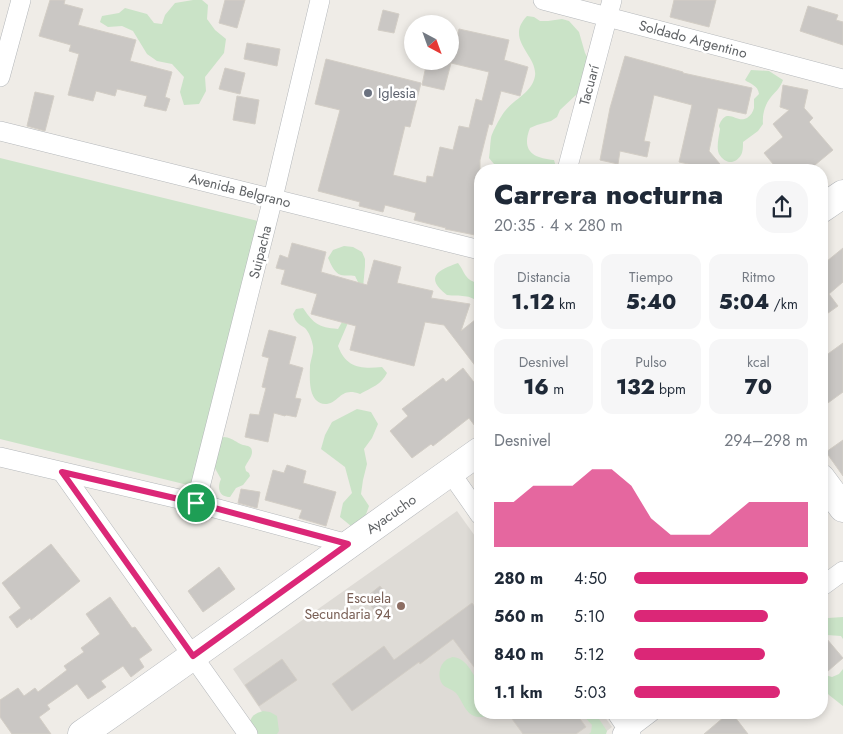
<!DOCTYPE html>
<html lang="es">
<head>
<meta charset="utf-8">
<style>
  body { margin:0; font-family:Jost,sans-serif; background:#f6f6f7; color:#1f2937; height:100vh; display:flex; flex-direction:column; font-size:19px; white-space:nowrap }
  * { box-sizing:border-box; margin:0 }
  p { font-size:16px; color:#747a83 }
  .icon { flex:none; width:28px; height:28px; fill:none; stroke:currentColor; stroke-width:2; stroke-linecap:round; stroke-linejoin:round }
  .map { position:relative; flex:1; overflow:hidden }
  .drawer { position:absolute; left:474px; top:164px; width:354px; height:555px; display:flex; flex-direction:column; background:#fff; border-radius:20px; box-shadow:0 2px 8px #0003 }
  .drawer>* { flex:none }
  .needle { width:32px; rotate:139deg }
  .buttons { position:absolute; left:404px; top:15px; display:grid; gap:10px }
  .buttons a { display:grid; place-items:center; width:55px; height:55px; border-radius:50%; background:#fff; box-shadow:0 2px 8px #0003; font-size:25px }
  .pin { position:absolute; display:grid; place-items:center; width:42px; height:42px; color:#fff; margin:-21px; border:2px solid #fff; border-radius:50%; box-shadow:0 1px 5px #0007 }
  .round { display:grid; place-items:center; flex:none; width:52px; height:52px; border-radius:20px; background:#f6f6f7 }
  .summary { display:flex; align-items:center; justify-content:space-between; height:85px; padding:0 20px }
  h1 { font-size:28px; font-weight:800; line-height:38px }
  .metrics { display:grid; grid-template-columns:repeat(3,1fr); gap:8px; height:85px; padding:5px 20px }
  .metrics div { display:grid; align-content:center; border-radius:12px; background:#f6f6f7; text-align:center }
  .metrics b { font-size:21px; font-weight:800 }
  .metrics small { font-size:14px; font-weight:400 }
  .metrics p { font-size:14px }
  .chart { height:140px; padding:10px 20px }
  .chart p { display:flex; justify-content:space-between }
  .chart svg { width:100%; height:90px; margin-top:5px; fill:#db2777; opacity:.7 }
  ul { padding:0 20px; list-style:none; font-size:16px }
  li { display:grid; grid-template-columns:80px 60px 1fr; align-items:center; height:38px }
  li i { height:12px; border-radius:6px; background:#db2777 }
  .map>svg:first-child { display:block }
</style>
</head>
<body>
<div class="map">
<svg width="843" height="734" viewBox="0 0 843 734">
  <rect width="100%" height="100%" fill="#efece7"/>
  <path fill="#dedbd6" d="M457 511 480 543V712L602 713 612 727 603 734H277L233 669Z"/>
  <g fill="#cae3c7">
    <path d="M193 0H202L208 5 207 19 215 30 226 39 224 53 205 77 206 91 199 104 184 105 180 92 184 77 172 64 157 61 147 54 133 31 122 26 108 27 100 22 102 16 119 13 125 8 147 14 154 23 162 24 165 15 175 3Z"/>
    <path d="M527 16 534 17 540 21H548L562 19 569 21 579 32 585 53 589 60 586 81 577 94 560 110 557 117 551 121 537 125 530 128C521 151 533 158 554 160L556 167 555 170H499L489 158C490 151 490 145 491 138 492 132 501 116 505 111 514 99 532 93 535 76 538 55 504 40 527 16Z"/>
    <path d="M751 70 769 71 783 80C780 88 777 90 771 97 765 104 762 115 763 124L758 131 743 142C743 146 743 152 741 155 735 165 725 164 719 154 716 147 719 136 720 129L719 126C720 122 723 117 727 116 734 115 739 122 747 118 751 115 753 112 754 108 754 105 754 102 754 99L759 94C758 85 750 84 745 80Z"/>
    <path d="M0 158 258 221 192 486 0 439Z"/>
    <path d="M344 246 353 247 362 252 365 259V266L363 288 338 346C346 368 361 369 382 367L387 373C382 384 371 388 360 394 340 386 339 404 325 404 307 402 310 377 310 365 311 359 314 352 313 346 312 340 309 332 305 328 302 326 298 324 296 321 294 319 294 316 293 314L296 309 303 308C314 324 318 327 338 329L349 310 354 288 358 282 355 276C350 275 345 276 341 275 334 273 331 264 328 258L333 250Z"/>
    <path d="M458 263C465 272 464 279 477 283L480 282V304C470 293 460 297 447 295 424 277 438 270 458 263Z"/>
    <path d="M357 409 371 412 378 424 372 438 364 449 367 464 363 480 361 494 369 506 364 520 351 526 340 517 343 503 352 493 345 467 321 449 325 435 332 422Z"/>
    <path d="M224 437C234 438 236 443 243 445 248 446 252 446 252 452 252 457 247 462 245 467L246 471 249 473 250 476 243 485 236 488 230 497C219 497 217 488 221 479L212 463 221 438Z"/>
    <path d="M843 617V639L841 636 827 635 822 629 821 622 828 618Z"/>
    <path d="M453 657C468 659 471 673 480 684V712L497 713 495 716C488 716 479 719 472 715 464 710 462 700 456 693 452 689 446 688 443 685 437 678 439 665 446 660 447 659 452 657 453 657Z"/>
    <path d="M843 669V706L829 695 821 686V677L825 675 832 677 839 674Z"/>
    <path d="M263 711 270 712 277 716 279 731 277 734H253C248 721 249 715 263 711Z"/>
    <path d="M581 713H595L607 731 606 734H589L591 732 592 725Z"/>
  </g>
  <g fill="#cac7c4" stroke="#d3cec6">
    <path d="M50 0H65L64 4 83 9 78 25 136 40 130 61 172 72 165 97 170 99 166 111 144 106 147 96 117 89 115 96 96 91 93 101 68 95 79 54 69 51 71 45 39 36Z"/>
    <path d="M225 0H245L237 28 219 23Z"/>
    <path d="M674 0H716L709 27 670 17Z"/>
    <path d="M808 6 838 15 836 20 843 22V45L800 31Z"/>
    <path d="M383 10 399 14 394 33 378 30Z"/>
    <path d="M459 29 509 40 504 60 528 67 520 96 501 91 492 125 489 124 480 160V236L445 229 446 228 414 220 416 213 385 205 383 212 359 206 360 202 318 191 340 110 315 104 326 59 421 83 410 127 405 126 393 175 426 183 427 176 433 177 440 147 453 150 459 126 469 128 476 99 482 101 489 72 451 63 444 90 422 85 427 61H451Z"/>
    <path d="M247 43 280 49 277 66 244 59Z"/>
    <path d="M625 56 683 72V73L752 88 746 114 718 108 709 151 725 170H716L679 162 692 105 654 95 644 141 650 142 647 157 620 151 618 164 600 160 610 108Z"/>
    <path d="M225 68 245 73 240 94 219 89Z"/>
    <path d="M783 85 808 90 804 108 813 118 809 122 833 150 809 170H778L764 153 783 137 773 124 789 110 780 107Z"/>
    <path d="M35 92 54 96 45 131 27 126Z"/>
    <path d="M237 96 259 100 255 124 233 120Z"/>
    <path d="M292 243 326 252 321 272 367 285 374 260 401 267 397 283 433 291 431 298 470 304 461 331 480 316V372L444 325 425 322 414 366 350 350 356 326 311 314 317 294 281 284 285 270 276 268 280 255 288 258Z"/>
    <path d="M843 248V282L829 294 838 306 821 318V266Z"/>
    <path d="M269 330 296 337 289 364 303 368 295 398 301 399 296 417 286 415 285 416 274 413 268 442 245 437 250 414 259 415 266 388 262 387 269 358 262 356Z"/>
    <path d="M843 343V392L821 408V359Z"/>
    <path d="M463 368 480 390V433L469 418 433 446 431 444 412 458 390 431 408 416 402 409 443 378 446 382Z"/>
    <path d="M843 440V476L826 452Z"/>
    <path d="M287 465 306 471 303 483 336 492 326 526 299 518 302 510 265 500 273 470 284 473Z"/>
    <path d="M241 489 260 492 257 508 238 503Z"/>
    <path d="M51 544 80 581 31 620 30 618 17 628 9 617 21 608 2 583Z"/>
    <path d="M219 567 235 589 203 612 188 591Z"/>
    <path d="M380 586 393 603 378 615 365 598Z"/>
    <path d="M110 597 132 628 135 627 152 650 139 659 144 667 131 677 123 666 101 681 106 687 88 699 77 684 47 705 50 709 39 717 51 734H12L0 717V700L18 688 24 696 35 688 38 692 67 670 64 666 84 652 81 648 100 634 86 614Z"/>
    <path d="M472 603 480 614V675L453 639 420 664 419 662 352 711 332 684 384 646 394 660Z"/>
    <path d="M821 632 843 658 828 671 821 663Z"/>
    <path d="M282 659 297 680 259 706 245 685Z"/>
    <path d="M507 712H575L586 727 576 734H523Z"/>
    <path d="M731 712 748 734H704L730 712Z"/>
  </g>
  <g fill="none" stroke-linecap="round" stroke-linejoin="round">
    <defs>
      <g id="street">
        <path d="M543 0 843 79"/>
        <path d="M0 77 21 0"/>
        <path d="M0 131 480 250"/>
        <path d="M567 170 612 0"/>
        <path d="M0 457 196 503 348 544"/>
        <path d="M62 472 248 734"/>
        <path d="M450 472 480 515"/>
        <path d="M196 503 273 198 320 0"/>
        <path d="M821 587 843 571"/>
        <path d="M616 712 631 734"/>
        <path d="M622 734 651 712"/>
      </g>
      <g id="secondary">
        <path d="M821 209 843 194"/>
        <path d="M821 478 843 508"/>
        <path d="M82 734C216 641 347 545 480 451"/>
      </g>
    </defs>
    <use href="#street" stroke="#b4b7ba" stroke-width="20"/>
    <use href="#secondary" stroke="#b3b6ba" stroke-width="29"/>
    <use href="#street" stroke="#fff" stroke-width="19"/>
    <use href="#secondary" stroke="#fff" stroke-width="28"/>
  </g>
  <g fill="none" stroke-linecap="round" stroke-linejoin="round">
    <defs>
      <path id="route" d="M62 472 196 503 348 544 193 656Z"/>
    </defs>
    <use href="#route" stroke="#fff" stroke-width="10"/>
    <use href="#route" stroke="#db2777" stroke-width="6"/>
  </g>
  <circle fill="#6b7280" stroke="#fff" stroke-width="2" cx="368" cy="93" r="5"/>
  <circle fill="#8d6e63" stroke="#fff" stroke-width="2" cx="401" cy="606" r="5"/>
  <g text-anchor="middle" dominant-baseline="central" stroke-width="5" stroke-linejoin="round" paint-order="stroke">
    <g font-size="14" fill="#5f6265" stroke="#fff">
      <text transform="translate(693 39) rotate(15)">Soldado Argentino</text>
      <text transform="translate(589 85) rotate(-75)">Tacuarí</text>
      <text transform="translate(240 190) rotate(14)">Avenida Belgrano</text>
      <text transform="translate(260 252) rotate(-76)">Suipacha</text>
      <text transform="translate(391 514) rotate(-35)">Ayacucho</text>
    </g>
    <g font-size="14" fill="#5b616d" stroke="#fff" text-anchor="start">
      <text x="378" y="93">Iglesia</text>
    </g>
    <g font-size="14" fill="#785e54" stroke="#fff" text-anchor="end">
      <text x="391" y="598">Escuela<tspan x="391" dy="16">Secundaria 94</tspan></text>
    </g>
  </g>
</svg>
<div class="buttons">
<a><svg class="needle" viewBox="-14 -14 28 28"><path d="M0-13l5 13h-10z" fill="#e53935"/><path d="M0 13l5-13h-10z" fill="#747a83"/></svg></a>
</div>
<div class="pin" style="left:196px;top:503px;background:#1e9e55"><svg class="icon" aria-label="arrive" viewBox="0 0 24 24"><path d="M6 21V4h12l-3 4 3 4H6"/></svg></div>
<section class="drawer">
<div class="summary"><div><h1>Carrera nocturna</h1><p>20:35 · 4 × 280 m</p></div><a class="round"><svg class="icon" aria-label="share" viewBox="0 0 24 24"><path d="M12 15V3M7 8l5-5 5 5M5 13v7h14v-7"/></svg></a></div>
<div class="metrics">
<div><p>Distancia</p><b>1.12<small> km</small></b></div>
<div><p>Tiempo</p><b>5:40</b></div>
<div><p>Ritmo</p><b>5:04<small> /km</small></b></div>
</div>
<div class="metrics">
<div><p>Desnivel</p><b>16<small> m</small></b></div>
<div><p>Pulso</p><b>132<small> bpm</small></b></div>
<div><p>kcal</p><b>70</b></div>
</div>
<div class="chart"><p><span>Desnivel</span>294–298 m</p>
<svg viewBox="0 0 160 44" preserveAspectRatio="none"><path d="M0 44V22L10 22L20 14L30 14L40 14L50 6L60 6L70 14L80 30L90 38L100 38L110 38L120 30L130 22L140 22L150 22L160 22V44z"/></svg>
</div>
<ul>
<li><b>280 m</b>4:50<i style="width:100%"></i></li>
<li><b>560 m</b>5:10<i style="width:77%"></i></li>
<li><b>840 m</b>5:12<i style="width:75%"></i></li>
<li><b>1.1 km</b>5:03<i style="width:84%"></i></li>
</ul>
</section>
</div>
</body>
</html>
